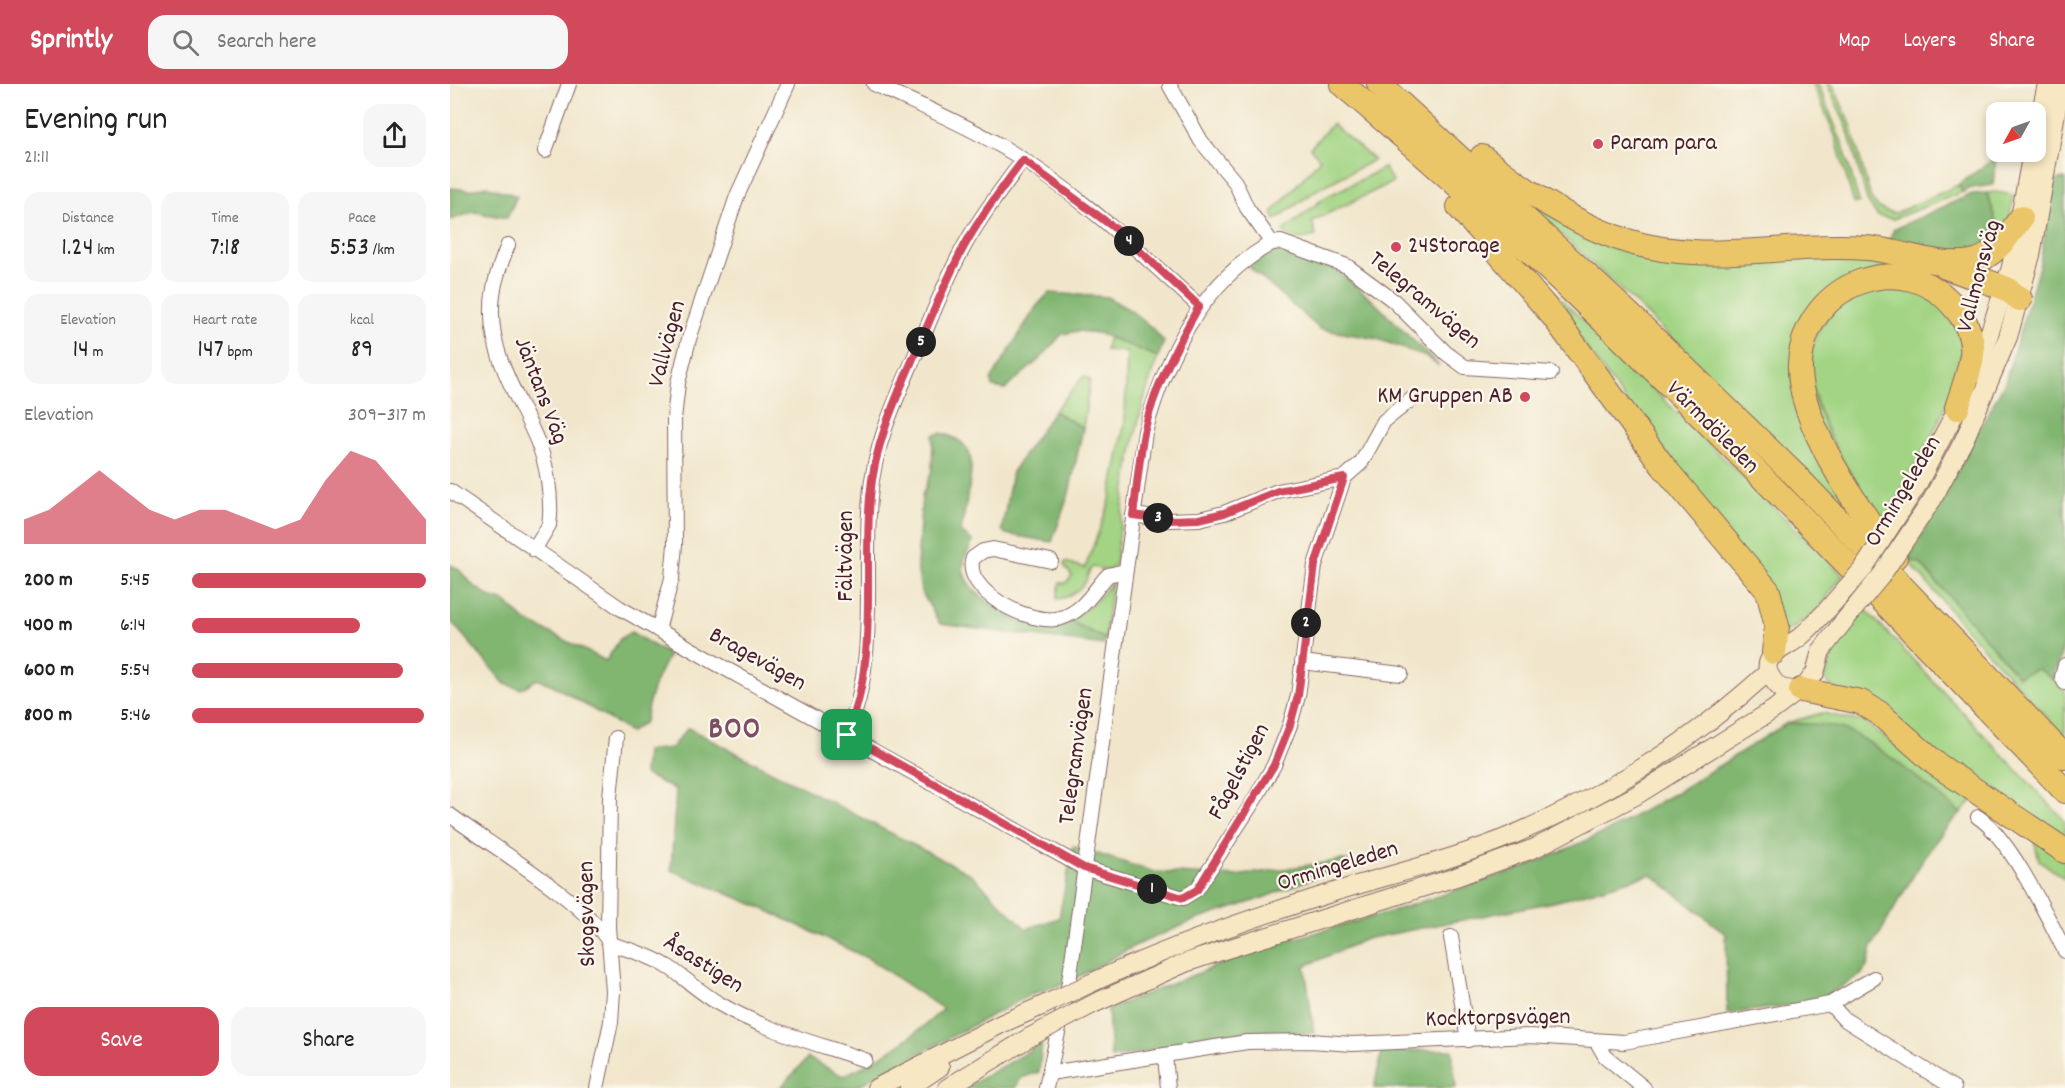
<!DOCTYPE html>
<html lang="en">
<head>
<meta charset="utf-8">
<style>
  body { margin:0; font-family:Dekko,sans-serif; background:#f6f6f6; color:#222; height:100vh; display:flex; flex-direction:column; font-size:22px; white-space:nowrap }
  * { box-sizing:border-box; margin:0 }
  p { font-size:20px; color:#767676 }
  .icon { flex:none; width:33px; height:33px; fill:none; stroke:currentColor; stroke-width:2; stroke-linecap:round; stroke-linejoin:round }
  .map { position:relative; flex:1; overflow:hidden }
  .drawer { display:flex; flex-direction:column; background:#fff; width:450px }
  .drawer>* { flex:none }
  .needle { width:39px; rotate:230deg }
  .buttons { position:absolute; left:1536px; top:18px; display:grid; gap:12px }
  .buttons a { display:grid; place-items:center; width:60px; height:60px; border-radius:12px; background:#fff; box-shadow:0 3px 9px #0003; font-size:30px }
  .pin { position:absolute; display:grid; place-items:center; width:51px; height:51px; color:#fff; margin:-26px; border-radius:12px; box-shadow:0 3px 9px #0006 }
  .km { position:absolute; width:30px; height:30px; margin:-15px; border-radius:50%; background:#222; color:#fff; font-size:16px; line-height:30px; text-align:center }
  .round { display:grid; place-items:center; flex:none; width:63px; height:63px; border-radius:18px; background:#f6f6f6 }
  .overview { display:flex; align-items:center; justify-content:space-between; height:102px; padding:0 24px }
  h1 { font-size:33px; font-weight:600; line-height:45px }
  .figures { display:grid; grid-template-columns:repeat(3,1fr); gap:9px; height:102px; padding:6px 24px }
  .figures div { display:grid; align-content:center; border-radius:15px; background:#f6f6f6; text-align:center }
  .figures b { font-size:26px; font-weight:600 }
  .figures small { font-size:16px; font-weight:400 }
  .figures p { font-size:16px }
  .chart { height:168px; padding:12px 24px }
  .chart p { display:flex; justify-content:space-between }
  .chart svg { width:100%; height:108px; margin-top:6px; fill:#d1495b; opacity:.7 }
  .action { display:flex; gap:12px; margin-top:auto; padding:12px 24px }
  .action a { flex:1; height:69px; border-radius:18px; background:#d1495b; color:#fff; font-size:24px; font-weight:600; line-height:69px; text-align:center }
  .action a+a { background:#f6f6f6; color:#222 }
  ul { padding:0 24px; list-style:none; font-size:20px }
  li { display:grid; grid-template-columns:96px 72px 1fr; align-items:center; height:45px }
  li i { height:15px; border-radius:8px; background:#d1495b }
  header { display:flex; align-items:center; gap:36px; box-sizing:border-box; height:84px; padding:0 30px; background:#d1495b; color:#fff }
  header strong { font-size:28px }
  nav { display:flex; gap:33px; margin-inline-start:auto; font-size:21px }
  .search { width:420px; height:54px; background:#f6f6f6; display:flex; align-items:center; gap:15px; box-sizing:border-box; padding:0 21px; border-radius:18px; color:#767676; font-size:22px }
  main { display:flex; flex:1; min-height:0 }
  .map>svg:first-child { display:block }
</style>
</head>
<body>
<header>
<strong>Sprintly</strong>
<div class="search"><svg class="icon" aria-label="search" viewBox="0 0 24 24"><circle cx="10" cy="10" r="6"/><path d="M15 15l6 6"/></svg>Search here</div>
<nav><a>Map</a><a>Layers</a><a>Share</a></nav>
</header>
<main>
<section class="drawer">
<div class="overview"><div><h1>Evening run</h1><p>21:11</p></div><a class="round"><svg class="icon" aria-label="share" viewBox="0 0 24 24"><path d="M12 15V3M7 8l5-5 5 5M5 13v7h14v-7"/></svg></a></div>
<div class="figures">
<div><p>Distance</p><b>1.24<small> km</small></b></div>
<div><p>Time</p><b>7:18</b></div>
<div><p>Pace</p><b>5:53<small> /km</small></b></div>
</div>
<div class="figures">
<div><p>Elevation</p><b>14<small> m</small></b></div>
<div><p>Heart rate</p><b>147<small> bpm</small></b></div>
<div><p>kcal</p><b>89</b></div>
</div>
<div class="chart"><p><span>Elevation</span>309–317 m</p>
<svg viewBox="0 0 160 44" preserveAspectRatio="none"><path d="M0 44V34L10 30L20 22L30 14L40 22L50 30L60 34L70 30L80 30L90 34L100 38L110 34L120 18L130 6L140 10L150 22L160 34V44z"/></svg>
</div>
<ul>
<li><b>200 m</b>5:45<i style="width:100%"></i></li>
<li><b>400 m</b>6:14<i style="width:72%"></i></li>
<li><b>600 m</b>5:54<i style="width:90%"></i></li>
<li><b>800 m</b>5:46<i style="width:99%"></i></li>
</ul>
<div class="action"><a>Save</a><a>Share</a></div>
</section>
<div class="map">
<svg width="1615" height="1004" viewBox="0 0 1615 1004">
  <rect width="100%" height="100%" fill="#fbf7ec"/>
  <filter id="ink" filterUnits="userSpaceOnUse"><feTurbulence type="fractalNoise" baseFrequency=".0167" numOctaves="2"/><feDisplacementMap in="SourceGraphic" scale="12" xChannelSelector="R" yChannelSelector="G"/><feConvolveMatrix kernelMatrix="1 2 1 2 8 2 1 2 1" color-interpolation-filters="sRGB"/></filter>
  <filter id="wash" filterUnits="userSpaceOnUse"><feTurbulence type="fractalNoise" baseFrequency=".008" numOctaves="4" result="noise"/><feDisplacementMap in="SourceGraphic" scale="24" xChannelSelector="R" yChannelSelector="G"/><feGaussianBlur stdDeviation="1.35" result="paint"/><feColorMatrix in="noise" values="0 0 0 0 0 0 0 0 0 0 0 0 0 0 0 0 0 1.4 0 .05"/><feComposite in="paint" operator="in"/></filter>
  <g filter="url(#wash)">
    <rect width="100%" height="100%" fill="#f1e6cb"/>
    <g fill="#a2d483" stroke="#767a57" stroke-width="1.5">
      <path d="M1363 0H1368L1393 61 1409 118 1404 120 1385 51Z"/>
      <path d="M1377 0H1382L1401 41 1421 115C1428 125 1434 128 1446 129L1508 101 1513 108 1443 135 1428 132 1418 119 1397 43Z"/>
      <path d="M882 40 924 76 868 105 825 136 822 129 870 75 860 64Z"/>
      <path d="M934 84 943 98 862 137 866 152C852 155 843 158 833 147L874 114Z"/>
      <path d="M1545 108 1564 111 1558 141 1541 161 1545 134 1537 109Z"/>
      <path d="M1076 118 1146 154 1458 180 1539 207 1456 183H1432L1343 262 1417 447 1186 220Z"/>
      <path d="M1084 194 1101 205 1393 491 1365 530 1333 550 1242 406Z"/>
      <path d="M1455 200 1501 228 1512 256 1509 290 1485 346 1432 441C1399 387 1322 283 1384 226 1390 220 1397 210 1404 207 1418 201 1440 202 1455 200Z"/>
      <path d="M659 253 708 273C682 340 675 409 665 481L658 487 643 483C637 487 639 490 636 496 632 505 617 515 607 515L610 499H616L622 492 614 481 615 478 635 484 659 420 675 338 677 268 655 266Z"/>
      <path d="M634 292 640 296 633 344 604 327Z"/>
      <path d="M1458 476 1470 479 1490 503 1615 606V653L1514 543Z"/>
      <path d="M662 498 655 555 620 537 643 520Z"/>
      <path d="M1415 525 1615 737V755L1378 600 1375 595 1383 568Z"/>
      <path d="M1372 629 1414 638 1523 716 1511 729 1439 673 1395 646 1337 639Z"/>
      <path d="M1584 756 1615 777V795L1589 776Z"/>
    </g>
    <g fill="#81b671" stroke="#666a4e" stroke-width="1.5">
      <path d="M1546 73 1543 101 1521 104 1513 108 1508 101Z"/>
      <path d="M1615 95V558L1603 595 1588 585 1568 592 1470 479 1458 476 1555 298 1590 179 1604 97Z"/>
      <path d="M36 102 67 112 57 134 24 128 0 136V104L20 106Z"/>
      <path d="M1537 109C1548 141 1554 152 1524 173L1437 161 1444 145 1522 110Z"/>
      <path d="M836 164 886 186 920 214 989 282 976 273 928 255 870 245 799 183 818 169Z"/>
      <path d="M599 209 657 213 680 226 702 244 714 258 708 273 648 249 628 247 612 250 592 273 555 305 543 303 541 296 586 223Z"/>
      <path d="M604 327 633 344 619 409 602 458 556 450 552 446 562 388Z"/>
      <path d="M491 349C502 353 513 356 518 367 527 381 513 430 511 448L523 458C518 468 511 477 514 489 519 512 571 541 593 543 603 544 611 542 620 537L655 555 654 561 490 540 471 507 467 481 472 412 482 386 483 351Z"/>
      <path d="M0 481 7 484 24 502 42 514 56 518 74 536 156 577 170 555 181 548 219 571C207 592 198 614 195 638L180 648 103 601 87 595 71 605 55 600 0 536Z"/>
      <path d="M1337 639C1356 640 1374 639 1393 645 1426 657 1481 706 1511 729 1477 759 1447 822 1422 863L1418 881 1411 891 1365 918 1277 930 1276 850 1201 790 1108 817 916 855 855 882 864 949 787 950 661 974 658 925 814 863 943 827 1076 783 1158 747 1229 707Z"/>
      <path d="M238 644 522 791 576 845 609 834 623 762 704 788 786 792 893 776 908 783 874 790 810 815 743 837 686 861 619 898 582 910 404 1004H330L358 974 393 992C430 975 464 953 493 925L419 875 312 824 221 786 226 706 194 690 196 667 221 664Z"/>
      <path d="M592 959 589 988 571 994 565 1004H515Z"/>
      <path d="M1002 966 1006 1004H924L932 967Z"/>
    </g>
  </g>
  <g filter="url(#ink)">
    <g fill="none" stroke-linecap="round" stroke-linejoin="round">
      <defs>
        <g id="minor">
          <path d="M424 0C466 20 511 38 551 62 625 105 686 165 749 222"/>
          <path d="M720 2 751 57 785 98 797 124 822 159 831 158 897 182 944 217 996 269 1015 283 1101 289"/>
          <path d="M95 67 119 0"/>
          <path d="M58 161C50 181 42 202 42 224 40 273 70 315 88 359 97 380 101 409 100 432L99 441 84 466"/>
          <path d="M0 407 170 524 269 581 634 784 733 814 747 805 805 715 824 681 840 641 848 612 865 481 894 394 911 379 934 337 962 315"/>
          <path d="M683 431 719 436 749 435 774 429 828 407 894 394"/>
          <path d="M601 477 543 465 533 467 523 474C511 507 582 543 611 534 634 527 643 507 658 491L675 487"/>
          <path d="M208 546 222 494 225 461 224 335 228 299 239 255 287 112 338 0"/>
          <path d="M852 578 951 590"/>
          <path d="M1615 581 1612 593 1615 599"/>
          <path d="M397 651C429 574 413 493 420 413 424 363 444 319 464 274 479 240 492 204 510 170 527 137 551 106 573 76"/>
          <path d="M0 731C40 761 139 820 160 860 181 866 201 872 220 884 236 895 251 909 268 919 313 946 366 959 415 976"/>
          <path d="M1528 733C1560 754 1597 832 1615 867"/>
          <path d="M1001 853 1018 956"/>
          <path d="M1380 920 1424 894"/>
          <path d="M1147 958 1155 972 1194 1004"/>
          <path d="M715 972 718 1004"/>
          <path d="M600 989 797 958 861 957 902 960 1080 952 1174 958 1380 920 1394 935 1504 1004"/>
          <path d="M147 1004 161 938 163 907 158 843 160 713 166 654"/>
          <path d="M596 1004 619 898 695 348C716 273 751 198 822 159"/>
        </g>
        <g id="secondary">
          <path d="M1586 50 1597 0"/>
          <path d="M1526 290 1561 183 1582 68"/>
          <path d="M1466 403 1513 314"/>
          <path d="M1482 416 1515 354 1558 253 1581 171 1611 0"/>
          <path d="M1348 607 1330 604C1301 574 1329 569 1350 553 1360 545 1368 535 1377 526"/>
          <path d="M639 900C718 863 798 835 881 809 937 791 996 778 1050 756 1148 717 1241 659 1318 588"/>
          <path d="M645 919 735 879 774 866 1006 793 1085 764 1185 712 1323 626 1356 601 1365 589 1371 567 1390 542"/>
          <path d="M426 1004 551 940 596 920"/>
          <path d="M459 1004 490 983"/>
          <path d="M497 1004 580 953"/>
        </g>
        <g id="motorway">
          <path d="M892 0C1149 218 1383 463 1615 707"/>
          <path d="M929 0 1181 232 1347 393 1615 673"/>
          <path d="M1032 73C1075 107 1125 141 1177 157 1257 182 1337 158 1417 164 1451 167 1488 184 1521 178 1543 175 1559 151 1571 134"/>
          <path d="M1009 123 1104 233 1213 382 1318 507 1327 542 1324 568"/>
          <path d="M1496 183 1555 204 1570 215"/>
          <path d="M1445 473C1410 428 1347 338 1350 279 1355 199 1455 160 1506 225 1516 236 1524 256 1522 271 1520 289 1512 307 1507 324"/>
          <path d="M1351 606 1411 618 1429 629 1486 680 1615 767"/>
        </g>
      </defs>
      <use href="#minor" stroke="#846563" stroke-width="16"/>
      <use href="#secondary" stroke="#846563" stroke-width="20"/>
      <use href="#motorway" stroke="#846563" stroke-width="26"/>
      <use href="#minor" stroke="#fff" stroke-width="14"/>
      <use href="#secondary" stroke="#f7e8c3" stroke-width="18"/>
      <use href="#motorway" stroke="#ebc669" stroke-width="24"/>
      <defs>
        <g id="secondary-bridge">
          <path d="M1377 526 1413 485 1466 403"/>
          <path d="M1390 542 1431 492 1482 416"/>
          <path d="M596 920 639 900"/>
          <path d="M580 953 645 919"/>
        </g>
      </defs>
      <use href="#secondary-bridge" stroke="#846563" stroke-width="20" stroke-linecap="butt"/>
      <use href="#secondary-bridge" stroke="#f7e8c3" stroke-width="18"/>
    </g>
  </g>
  <g fill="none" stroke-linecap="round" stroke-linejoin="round" filter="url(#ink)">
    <defs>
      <path id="route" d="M573 76 666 145 749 222C727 262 704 303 694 349 689 376 687 404 683 431L719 436 749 435 774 429 828 407 894 394 865 481 848 612 840 641 824 681 747 806 733 814 634 784 397 651C429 574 413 493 420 413 424 362 445 316 465 270 480 237 493 203 510 170 527 137 551 106 573 76Z"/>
    </defs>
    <use href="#route" stroke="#fff" stroke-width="12"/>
    <use href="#route" stroke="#d1495b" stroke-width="8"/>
  </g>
  <g fill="#d1495b" stroke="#fbf7ec" stroke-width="2">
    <circle cx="1148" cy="60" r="6"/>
    <circle cx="946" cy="163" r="6"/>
    <circle cx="1075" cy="313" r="6"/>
  </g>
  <g text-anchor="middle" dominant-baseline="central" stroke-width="4.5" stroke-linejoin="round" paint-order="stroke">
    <g font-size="24" fill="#4a1f2b" stroke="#fbf7ec" text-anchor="start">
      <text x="1160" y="60">Param para</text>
      <text x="958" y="163">24Storage</text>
      <text x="1063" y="313" text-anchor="end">KM Gruppen AB</text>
    </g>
    <g font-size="24" fill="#4a1f2b" stroke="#fbf7ec">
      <text transform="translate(1530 192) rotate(-75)">Vallmonsväg</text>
      <text transform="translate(974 217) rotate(40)">Telegramvägen</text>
      <text transform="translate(218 260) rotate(-75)">Vallvägen</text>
      <text transform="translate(90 307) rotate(69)">Jäntans Väg</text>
      <text transform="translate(1262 344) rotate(45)">Värmdöleden</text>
      <text transform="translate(1454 408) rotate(-59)">Ormingeleden</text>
      <text transform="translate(397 472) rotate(-90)">Fältvägen</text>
      <text transform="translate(307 576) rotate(29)">Bragevägen</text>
      <text transform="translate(627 672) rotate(-82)">Telegramvägen</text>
      <text transform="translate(790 688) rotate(-62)">Fågelstigen</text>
      <text transform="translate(888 783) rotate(-17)">Ormingeleden</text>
      <text transform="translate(138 830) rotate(-91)">Skogsvägen</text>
      <text transform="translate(253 881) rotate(32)">Åsastigen</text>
      <text transform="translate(1048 935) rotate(-1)">Kocktorpsvägen</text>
    </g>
    <g font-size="30" font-weight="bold" letter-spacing="1.5" fill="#7b4e63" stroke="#fbf7ec">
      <text x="285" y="647">BOO</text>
    </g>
  </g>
</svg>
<div class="buttons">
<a><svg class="needle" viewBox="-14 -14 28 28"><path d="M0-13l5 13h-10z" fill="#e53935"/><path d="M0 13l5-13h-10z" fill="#767676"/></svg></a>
</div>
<div class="pin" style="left:397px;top:651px;background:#1e9e55"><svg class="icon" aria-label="arrive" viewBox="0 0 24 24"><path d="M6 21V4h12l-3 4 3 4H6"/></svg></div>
<b class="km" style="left:702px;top:805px">1</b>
<b class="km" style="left:856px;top:539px">2</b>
<b class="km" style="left:708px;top:434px">3</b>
<b class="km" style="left:679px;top:157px">4</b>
<b class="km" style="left:471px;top:258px">5</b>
</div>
</main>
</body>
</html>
